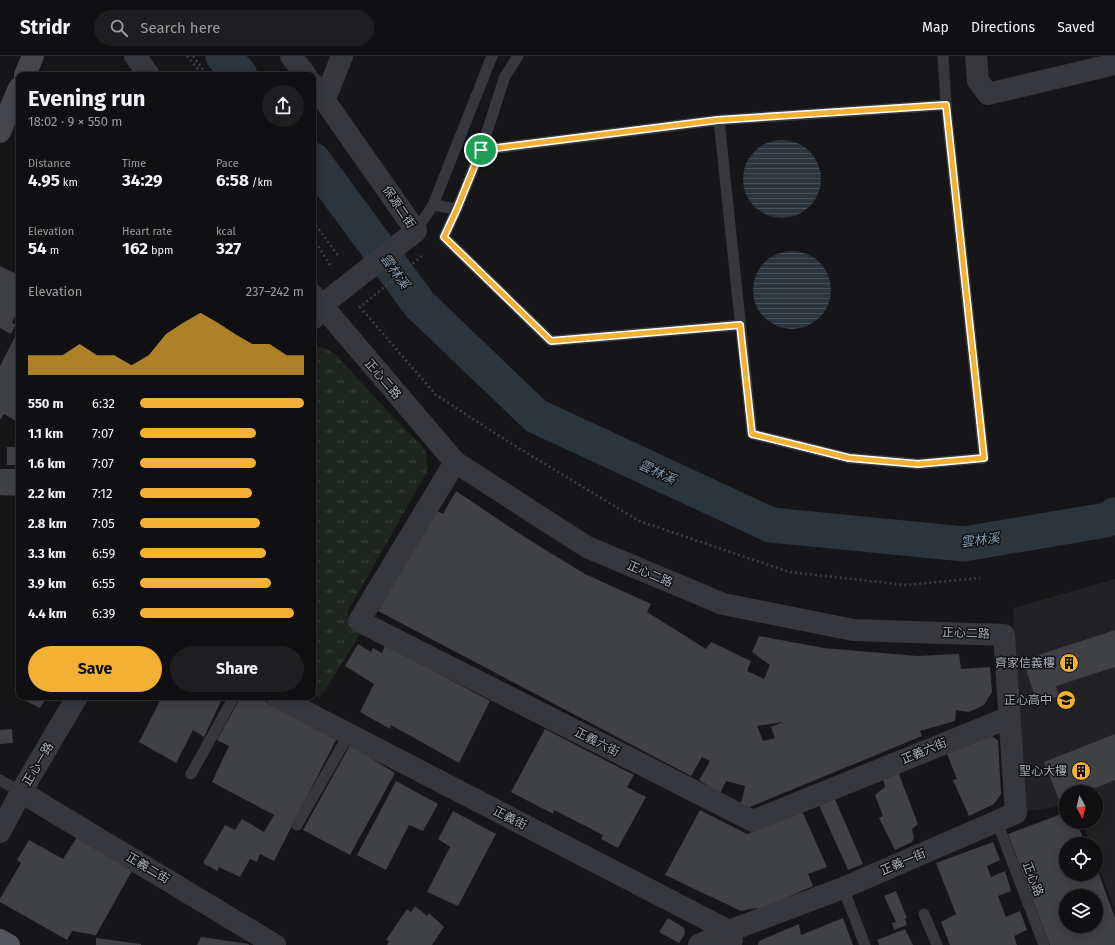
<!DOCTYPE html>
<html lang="en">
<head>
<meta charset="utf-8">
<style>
  body { margin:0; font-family:"Fira Sans","Noto Sans TC",sans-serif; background:#1e1e20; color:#f1f3f6; height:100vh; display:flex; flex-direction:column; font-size:15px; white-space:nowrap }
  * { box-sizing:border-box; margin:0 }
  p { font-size:13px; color:#9c9d9f }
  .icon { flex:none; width:22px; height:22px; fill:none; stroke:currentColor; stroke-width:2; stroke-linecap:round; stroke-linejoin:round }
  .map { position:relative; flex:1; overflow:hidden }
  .details { position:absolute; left:16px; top:16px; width:300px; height:628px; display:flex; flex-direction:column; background:#101012; border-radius:8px; box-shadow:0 2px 10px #0003,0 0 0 1px #303032 }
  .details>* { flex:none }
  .needle { width:26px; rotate:172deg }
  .fabs { position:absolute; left:1059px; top:729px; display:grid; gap:8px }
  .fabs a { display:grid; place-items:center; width:44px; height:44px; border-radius:50%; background:#101012; box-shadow:0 2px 10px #0003,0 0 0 1px #303032; font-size:20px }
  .pin { position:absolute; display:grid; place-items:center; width:34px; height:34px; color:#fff; margin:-17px; border:2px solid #fff; border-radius:50%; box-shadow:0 1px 4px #0007 }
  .round { display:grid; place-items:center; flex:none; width:42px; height:42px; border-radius:21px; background:#1e1e20 }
  .overview { display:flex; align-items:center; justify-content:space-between; height:68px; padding:0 12px }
  h1 { font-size:22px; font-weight:700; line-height:30px }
  .metrics { display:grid; grid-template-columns:repeat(3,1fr); gap:6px; height:68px; padding:4px 12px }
  .metrics div { display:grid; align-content:center }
  .metrics b { font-size:17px; font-weight:700 }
  .metrics small { font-size:11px; font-weight:400 }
  .metrics p { font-size:11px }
  .chart { height:112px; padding:8px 12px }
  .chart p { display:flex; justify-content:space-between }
  .chart svg { width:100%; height:72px; margin-top:4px; fill:#f2b134; opacity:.7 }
  .action { display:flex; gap:8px; margin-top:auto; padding:8px 12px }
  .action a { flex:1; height:46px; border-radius:24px; background:#f2b134; color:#111; font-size:16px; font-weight:700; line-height:46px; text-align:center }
  .action a+a { background:#1e1e20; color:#f1f3f6 }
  ul { padding:0 12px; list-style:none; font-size:13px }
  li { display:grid; grid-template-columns:64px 48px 1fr; align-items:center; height:30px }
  li i { height:10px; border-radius:5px; background:#f2b134 }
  header { display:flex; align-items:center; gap:24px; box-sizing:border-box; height:56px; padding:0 20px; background:#101012; border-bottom:1px solid #303032 }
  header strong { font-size:19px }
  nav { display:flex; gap:22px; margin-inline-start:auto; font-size:14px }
  .search { width:280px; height:36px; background:#1e1e20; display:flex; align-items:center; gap:10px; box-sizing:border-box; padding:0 14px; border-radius:22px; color:#9c9d9f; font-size:15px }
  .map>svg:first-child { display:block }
</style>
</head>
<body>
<header>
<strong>Stridr</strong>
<div class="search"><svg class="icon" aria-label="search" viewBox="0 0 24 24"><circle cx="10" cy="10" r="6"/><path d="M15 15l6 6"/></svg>Search here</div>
<nav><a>Map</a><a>Directions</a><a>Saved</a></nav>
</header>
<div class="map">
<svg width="1115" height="889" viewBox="0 0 1115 889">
  <defs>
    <pattern id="park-tufts" width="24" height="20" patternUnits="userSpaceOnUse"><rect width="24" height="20" fill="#1e261f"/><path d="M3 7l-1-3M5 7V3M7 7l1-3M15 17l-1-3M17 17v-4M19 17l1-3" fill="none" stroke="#3c433d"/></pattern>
    <pattern id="water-rules" width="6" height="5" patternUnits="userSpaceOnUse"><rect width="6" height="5" fill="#2c353c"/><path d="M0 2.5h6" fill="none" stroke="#485056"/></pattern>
  </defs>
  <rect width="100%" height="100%" fill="#161618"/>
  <path fill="#222225" d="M1115 523V855L1096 804V788H1090L1082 766H1096V736H1066V749L1023 756 1013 552Z"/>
  <path fill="url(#park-tufts)" d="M313 290 325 292 336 299 394 362 423 391 426 397 428 413 426 418 347 556C348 566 354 569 362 575L320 642 313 638Z"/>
  <g fill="url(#water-rules)">
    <circle cx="782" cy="123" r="39"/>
    <circle cx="792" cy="234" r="39"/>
  </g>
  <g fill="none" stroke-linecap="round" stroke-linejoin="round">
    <g stroke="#2c353c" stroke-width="35">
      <path d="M223 0 240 19"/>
      <path d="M313 104 420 249 536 360 771 469 964 488 1106 464 1115 459"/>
    </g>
  </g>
  <g fill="#404145" fill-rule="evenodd">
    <path d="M0 210 19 219V252L12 267 16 268 11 278 0 272Z"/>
    <path d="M19 273V367L4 358 0 364V310Z"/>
    <rect x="7" y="391" width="12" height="18"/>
    <path d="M0 413H19V440L0 439Z"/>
    <path d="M456 435 523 480 585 518 651 548 647 556 706 593 711 586 751 605 747 615 764 623 770 609 752 596 759 580 824 592 917 600 959 598 961 613 990 611 992 636 984 649 969 656 956 654 955 665 920 675 922 680 745 753 740 752 745 730 726 725 720 737 699 724 710 705 702 701 691 720 378 555 436 454 443 458ZM783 666 771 671 775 682 763 685 757 670Z"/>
    <path d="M1115 574V611L1056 630 1059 640 1037 647 1023 604Z"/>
    <path d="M358 588 371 596 373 592 382 597 385 589 490 645 459 707 391 669 390 673 360 656 374 628 345 610Z"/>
    <path d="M23 641H47L40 652 22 643Z"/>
    <path d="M162 641H223L204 681 193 674 176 707 139 686Z"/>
    <path d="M241 641H257L336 684 274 805 260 798 257 806 250 803 240 821 219 811 217 815 203 807 225 769 235 774 242 763 264 776 274 759 212 726 229 690 217 684Z"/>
    <path d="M12 673 13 687 0 688V674Z"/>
    <path d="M545 673 634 719 627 731 646 741 618 792 601 783 603 779 554 754 553 758 511 736Z"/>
    <path d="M989 677 998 685 1001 738 994 748 969 760 953 724 957 723 945 693Z"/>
    <path d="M1115 678V724L1085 736H1066V743L1060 746 1044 706Z"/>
    <path d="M350 689 395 717 350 799 303 774Z"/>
    <path d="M897 713 918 768 912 773 914 782 912 786 895 794 879 762 883 760 875 739 885 731 882 719Z"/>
    <path d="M396 725 438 748 423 775 409 769 386 814 357 799Z"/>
    <path d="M834 741 863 808 848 814 818 747Z"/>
    <path d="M700 754 747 778 802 755 827 811 808 818 813 830 758 854 757 852 741 855 665 819Z"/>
    <path d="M453 755 496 778 458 850 427 836 450 791 438 783Z"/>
    <path d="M1064 757 1067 770 1076 766 1086 788H1066V818H1096V810L1115 862V889H1050L1008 778ZM1066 840H1096V870H1066Z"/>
    <path d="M78 780 133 813 96 879 72 875 67 884 0 846V843L21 807 17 804 29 784 63 803Z"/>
    <path d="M993 786 1000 804 987 810 991 821 1005 815 1011 835 998 840 1006 861 1020 855 1027 874 1014 880 1017 889H950L941 866 956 858 936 807Z"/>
    <path d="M896 835 907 862 905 863 907 869 894 874 892 867 896 866 884 840Z"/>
    <path d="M415 850 427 860 429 857 444 871 432 889H387L389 885 386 884 407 853 411 856Z"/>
    <path d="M668 862 684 872 685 878 679 887 659 876Z"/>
    <path d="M843 862 853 889H758L759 885 799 868 801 879Z"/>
    <path d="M905 873 913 889H879L877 884Z"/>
    <path d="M201 881 249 888V889H197Z"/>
    <path d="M96 882 141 888V889H96Z"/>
  </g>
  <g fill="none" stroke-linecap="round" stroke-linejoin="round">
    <g stroke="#3d3f44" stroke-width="2.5" stroke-dasharray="2 3" stroke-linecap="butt">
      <path d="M187 0 203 19"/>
      <path d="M193 0 207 19"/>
      <path d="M313 165 339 201"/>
      <path d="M313 182 332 212"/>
      <path d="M422 200 360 251 436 339 504 383 639 465 789 516 906 529 980 522"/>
    </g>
    <g stroke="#37383d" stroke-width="11">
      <path d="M719 64 946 49"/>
      <path d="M481 94 719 64 752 378 849 402 918 408 984 402 946 49 943 0"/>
      <path d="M433 149 457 153 481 94 505 20 518 0"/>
      <path d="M457 153 444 181 551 285 740 269"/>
      <path d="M416 175 433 149 492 0"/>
      <path d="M191 718 234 641"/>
      <path d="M0 724 21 736"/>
      <path d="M997 766 1044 889"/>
      <path d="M297 769 349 678"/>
      <path d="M843 832 865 889"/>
      <path d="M924 858 937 889"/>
    </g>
    <g stroke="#37383d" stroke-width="22">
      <path d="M135 0 149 19"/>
      <path d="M291 0 306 19"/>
      <path d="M976 0 978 25 988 38 1115 8"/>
      <path d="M313 28 416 175 321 250 314 262"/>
      <path d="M325 43 342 0"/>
      <path d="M313 239 455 406 587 491 723 548 853 574 1004 579 1016 757 843 832 729 875 699 889"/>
      <path d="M455 406 359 565 753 765 1010 661"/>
      <path d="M277 641 729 875 732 884"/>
      <path d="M21 736 275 889"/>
      <path d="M0 776 21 736 77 641"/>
    </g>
    <g stroke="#45474d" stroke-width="22">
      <path d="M25 19 33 0"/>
      <path d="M0 76 19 32"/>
    </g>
    <path stroke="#53555c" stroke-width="22" d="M0 884 9 889"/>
  </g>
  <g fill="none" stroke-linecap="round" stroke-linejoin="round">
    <defs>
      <path id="route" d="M946 49 984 402 918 408 849 402 752 378 740 269 551 285 444 181 457 153 481 94 718 64Z"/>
    </defs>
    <use href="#route" stroke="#fff" stroke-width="8"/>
    <use href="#route" stroke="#f2b134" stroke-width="5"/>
  </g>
  <defs>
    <symbol id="building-disc" viewBox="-11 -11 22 22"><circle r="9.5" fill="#f2b134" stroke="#111113"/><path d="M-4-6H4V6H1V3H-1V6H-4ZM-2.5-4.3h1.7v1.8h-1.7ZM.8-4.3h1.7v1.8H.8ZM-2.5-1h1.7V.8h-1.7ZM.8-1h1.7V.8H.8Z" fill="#111"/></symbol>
    <symbol id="school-disc" viewBox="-11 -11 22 22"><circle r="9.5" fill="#f2b134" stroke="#111113"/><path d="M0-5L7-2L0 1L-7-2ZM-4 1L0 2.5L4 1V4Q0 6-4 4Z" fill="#111"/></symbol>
  </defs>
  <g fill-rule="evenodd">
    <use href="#building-disc" x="1058" y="596" width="22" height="22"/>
    <use href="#school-disc" x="1055" y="633" width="22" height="22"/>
    <use href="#building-disc" x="1070" y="704" width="22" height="22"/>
  </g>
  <g text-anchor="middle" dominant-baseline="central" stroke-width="3" stroke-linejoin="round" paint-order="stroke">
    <g font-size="12" fill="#a8adb8" stroke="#111113">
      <text transform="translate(399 151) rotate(56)">保源二街</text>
      <text transform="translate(383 323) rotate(49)">正心二路</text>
      <text transform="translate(650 518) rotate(23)">正心二路</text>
      <text transform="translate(966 577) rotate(2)">正心二路</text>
      <text transform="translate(597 686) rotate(27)">正義六街</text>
      <text transform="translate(924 695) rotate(-22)">正義六街</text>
      <text transform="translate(38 708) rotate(-59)">正心一路</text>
      <text transform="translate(510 762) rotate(27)">正義街</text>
      <text transform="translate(903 806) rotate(-23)">正義一街</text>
      <text transform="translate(148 812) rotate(31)">正義二街</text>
      <text transform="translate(1033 823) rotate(69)">正心路</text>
    </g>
    <g font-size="12" fill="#a8adb8" stroke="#111113" text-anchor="end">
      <text x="1055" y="607">齊家信義樓</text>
      <text x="1052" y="644">正心高中</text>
      <text x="1067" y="715">聖心大樓</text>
    </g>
    <g font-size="13" font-style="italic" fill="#7f9bb3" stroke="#111113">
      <text transform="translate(395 215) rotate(54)">雲林溪</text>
      <text transform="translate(657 416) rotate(25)">雲林溪</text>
      <text transform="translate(980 484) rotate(-7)">雲林溪</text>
    </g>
  </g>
</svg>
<div class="fabs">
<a><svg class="needle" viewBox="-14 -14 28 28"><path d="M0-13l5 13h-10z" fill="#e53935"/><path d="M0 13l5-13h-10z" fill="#9c9d9f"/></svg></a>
<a><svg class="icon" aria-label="locate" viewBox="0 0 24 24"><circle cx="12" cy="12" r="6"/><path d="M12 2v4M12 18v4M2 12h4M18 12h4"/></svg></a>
<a><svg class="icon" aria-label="layers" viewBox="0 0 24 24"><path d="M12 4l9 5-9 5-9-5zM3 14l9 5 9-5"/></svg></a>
</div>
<div class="pin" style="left:481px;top:94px;background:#1e9e55"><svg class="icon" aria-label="arrive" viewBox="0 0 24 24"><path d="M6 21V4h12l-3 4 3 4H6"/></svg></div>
<section class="details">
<div class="overview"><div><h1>Evening run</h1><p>18:02 · 9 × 550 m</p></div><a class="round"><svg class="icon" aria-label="share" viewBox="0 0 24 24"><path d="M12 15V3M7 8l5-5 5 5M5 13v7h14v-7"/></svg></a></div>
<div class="metrics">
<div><p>Distance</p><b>4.95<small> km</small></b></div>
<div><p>Time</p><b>34:29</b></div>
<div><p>Pace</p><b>6:58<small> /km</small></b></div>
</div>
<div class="metrics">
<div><p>Elevation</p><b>54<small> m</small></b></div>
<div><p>Heart rate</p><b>162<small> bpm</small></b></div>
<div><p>kcal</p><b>327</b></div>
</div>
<div class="chart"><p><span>Elevation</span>237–242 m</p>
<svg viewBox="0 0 160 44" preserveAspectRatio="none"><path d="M0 44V32L10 32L20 32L30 25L40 32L50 32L60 38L70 32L80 19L90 12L100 6L110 12L120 19L130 25L140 25L150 32L160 32V44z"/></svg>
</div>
<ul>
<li><b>550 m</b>6:32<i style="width:100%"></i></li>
<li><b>1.1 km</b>7:07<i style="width:71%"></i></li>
<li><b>1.6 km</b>7:07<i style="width:71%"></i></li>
<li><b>2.2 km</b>7:12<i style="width:68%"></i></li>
<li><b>2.8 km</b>7:05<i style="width:73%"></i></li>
<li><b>3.3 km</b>6:59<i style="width:77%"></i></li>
<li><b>3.9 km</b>6:55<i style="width:80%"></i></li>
<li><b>4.4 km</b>6:39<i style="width:94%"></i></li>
</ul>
<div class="action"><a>Save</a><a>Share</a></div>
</section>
</div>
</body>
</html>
